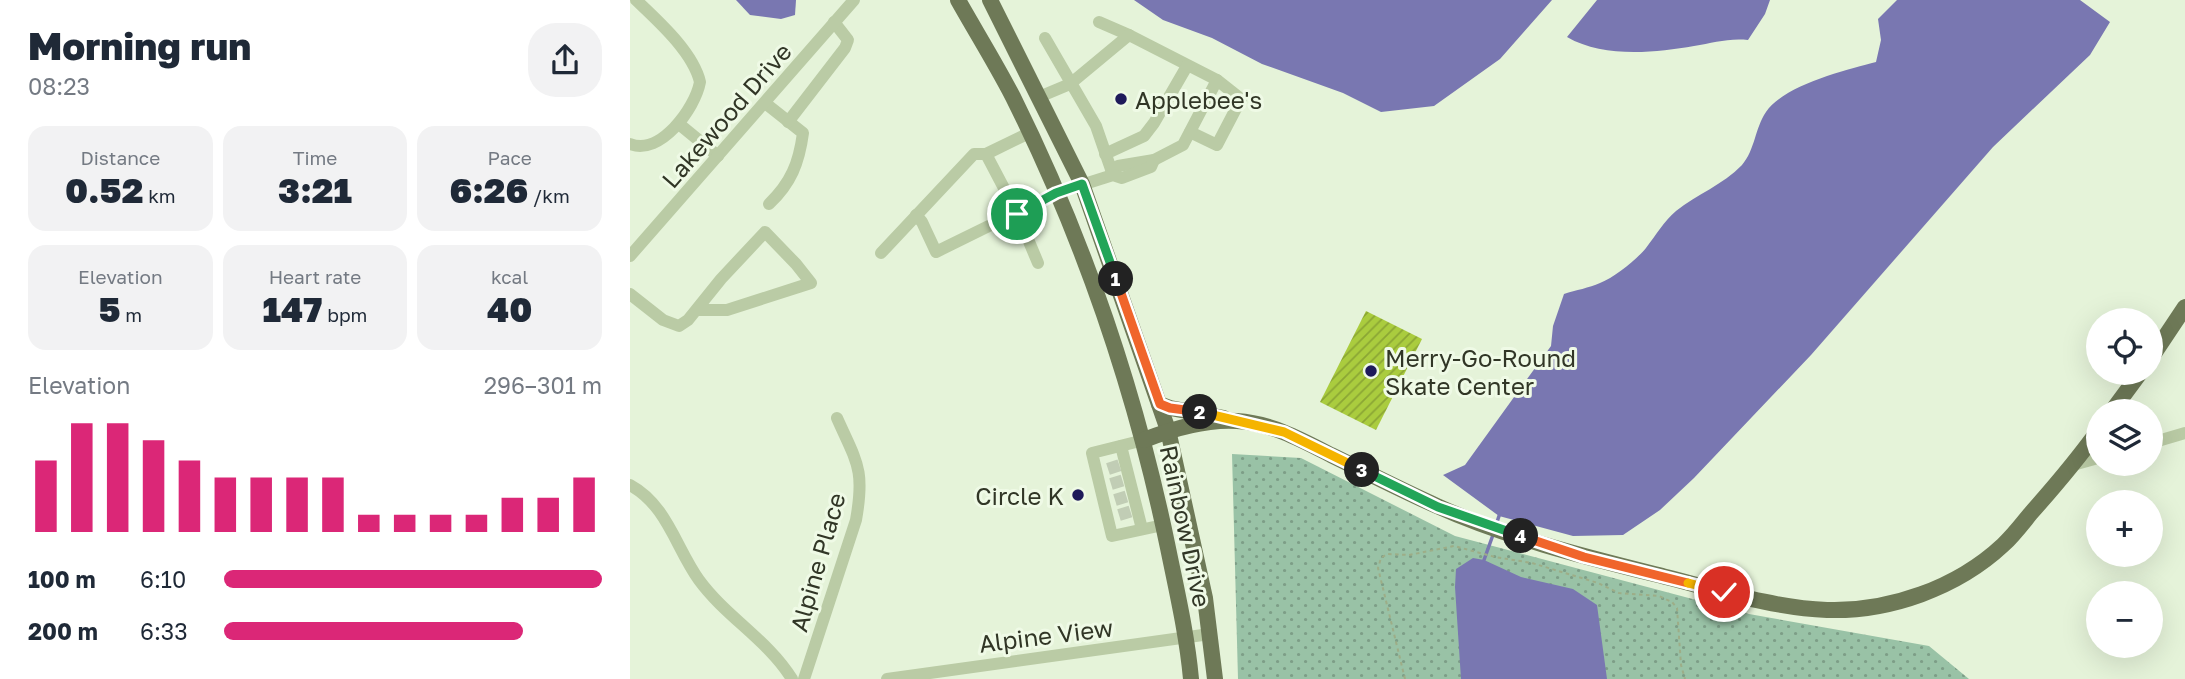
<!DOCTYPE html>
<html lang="en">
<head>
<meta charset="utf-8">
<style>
  body { margin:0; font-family:"Golos Text",sans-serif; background:#f2f2f3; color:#1f2937; height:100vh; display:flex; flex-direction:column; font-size:26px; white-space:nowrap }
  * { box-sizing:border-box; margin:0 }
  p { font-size:23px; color:#747a83 }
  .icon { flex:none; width:38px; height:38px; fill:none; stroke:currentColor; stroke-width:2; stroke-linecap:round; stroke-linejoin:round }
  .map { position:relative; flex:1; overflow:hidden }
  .details { display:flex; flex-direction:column; background:#fff; width:630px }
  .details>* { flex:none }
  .tools { position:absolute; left:1456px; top:308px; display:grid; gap:14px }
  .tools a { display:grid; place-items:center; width:77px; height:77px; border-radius:50%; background:#fff; box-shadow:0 7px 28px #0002; font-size:35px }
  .pin { position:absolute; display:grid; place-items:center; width:60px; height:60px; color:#fff; margin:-30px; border:4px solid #fff; border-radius:50%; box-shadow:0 2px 7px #0007 }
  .km { position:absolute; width:35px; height:35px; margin:-18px; border-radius:50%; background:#222; color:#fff; font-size:19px; line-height:35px; text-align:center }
  .round { display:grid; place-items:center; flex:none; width:74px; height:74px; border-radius:28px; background:#f2f2f3 }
  .head { display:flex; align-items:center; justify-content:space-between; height:119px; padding:0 28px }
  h1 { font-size:38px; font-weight:800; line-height:52px }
  .figures { display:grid; grid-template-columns:repeat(3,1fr); gap:10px; height:119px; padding:7px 28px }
  .figures div { display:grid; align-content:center; border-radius:18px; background:#f2f2f3; text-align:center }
  .figures b { font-size:35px; font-weight:800 }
  .figures small { font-size:19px; font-weight:400 }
  .figures p { font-size:19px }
  .chart { height:196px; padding:14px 28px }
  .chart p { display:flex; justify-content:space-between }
  .chart svg { width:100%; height:126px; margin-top:7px; stroke:#db2777; stroke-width:6 }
  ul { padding:0 28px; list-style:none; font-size:23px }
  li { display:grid; grid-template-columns:112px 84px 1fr; align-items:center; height:52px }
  li i { height:18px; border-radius:9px; background:#db2777 }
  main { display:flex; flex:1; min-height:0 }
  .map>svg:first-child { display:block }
</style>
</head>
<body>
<main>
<section class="details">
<div class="head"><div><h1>Morning run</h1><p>08:23</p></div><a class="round"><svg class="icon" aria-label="share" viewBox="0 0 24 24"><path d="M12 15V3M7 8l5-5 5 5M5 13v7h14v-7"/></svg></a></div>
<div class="figures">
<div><p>Distance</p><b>0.52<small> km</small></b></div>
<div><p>Time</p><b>3:21</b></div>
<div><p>Pace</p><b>6:26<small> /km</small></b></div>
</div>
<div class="figures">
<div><p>Elevation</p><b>5<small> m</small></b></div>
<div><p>Heart rate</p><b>147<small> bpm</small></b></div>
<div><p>kcal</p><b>40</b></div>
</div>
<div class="chart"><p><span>Elevation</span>296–301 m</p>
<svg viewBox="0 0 160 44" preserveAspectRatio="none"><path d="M5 44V19M15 44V6M25 44V6M35 44V12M45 44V19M55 44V25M65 44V25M75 44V25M85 44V25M95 44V38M105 44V38M115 44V38M125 44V38M135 44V32M145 44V32M155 44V25"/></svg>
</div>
<ul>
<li><b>100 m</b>6:10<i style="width:100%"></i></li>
<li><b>200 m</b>6:33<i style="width:79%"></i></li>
</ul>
</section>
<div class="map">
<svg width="1555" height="679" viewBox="0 0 1555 679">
  <defs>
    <pattern id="grass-dots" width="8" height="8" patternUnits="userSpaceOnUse" patternTransform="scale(1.75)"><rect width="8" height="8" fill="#99c2a6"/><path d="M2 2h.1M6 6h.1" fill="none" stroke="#7d9e87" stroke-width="1.8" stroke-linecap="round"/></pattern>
    <pattern id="building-hatch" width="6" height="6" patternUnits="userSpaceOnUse" patternTransform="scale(1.75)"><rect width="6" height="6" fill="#aacc3e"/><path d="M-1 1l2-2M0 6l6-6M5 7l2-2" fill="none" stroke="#8ba634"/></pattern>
  </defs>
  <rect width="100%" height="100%" fill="#e5f3d9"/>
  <path fill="url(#grass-dots)" d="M602 454 671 458 825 536 1119 614 1299 646 1339 679H608Z"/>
  <g fill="#7977b1">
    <path d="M106 0H166L165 15 151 19 120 15Z"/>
    <path d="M504 0H922L870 59 804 106 751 112 713 93 632 64 582 38 533 20Z"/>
    <path d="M967 0H1140L1135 14 1118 40C1098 38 1083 43 1064 46 1024 53 973 58 937 37Z"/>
    <path d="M1267 0H1450L1480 22 1460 55 1363 147 1181 355 1064 478 1030 510 993 535 943 536 869 516 813 475 835 465 921 346 923 326 934 294C946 290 959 288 970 283 985 277 1006 260 1016 248 1026 235 1034 221 1046 211 1067 194 1093 185 1112 165 1125 150 1125 128 1136 112 1154 85 1216 70 1246 62L1251 40 1248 19Z"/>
    <path d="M843 558 854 560 891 577 943 589 967 605 977 679H831L825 587 826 569Z"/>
  </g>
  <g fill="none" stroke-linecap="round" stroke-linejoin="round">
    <g stroke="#7977b1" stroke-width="3.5">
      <path d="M866 525 869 516"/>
      <path d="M854 560 864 532"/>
    </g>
  </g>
  <path fill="url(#building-hatch)" d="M736 311 792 339 746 430 690 402Z"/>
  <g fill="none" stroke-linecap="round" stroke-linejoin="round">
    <g stroke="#c1cdb5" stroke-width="12" stroke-dasharray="12 6" stroke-linecap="butt">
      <path d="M478 469 490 465"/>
      <path d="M481 484 494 480"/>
      <path d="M485 500 498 496"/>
      <path d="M489 515 502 511"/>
    </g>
    <path stroke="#9dad87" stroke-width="2" stroke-dasharray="3.5 3.5" stroke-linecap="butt" d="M775 679 748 568 751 558 757 554 779 555 824 546 865 557 902 563 968 583 989 593 1029 596 1042 602 1047 608 1051 665 1055 679"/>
    <g stroke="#bacba5" stroke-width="12">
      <path d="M469 22 499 35"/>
      <path d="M415 38 466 126 483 175"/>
      <path d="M409 97 440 84 499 35 587 80 611 99 587 145 560 132"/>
      <path d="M135 103 173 133C169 163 161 183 139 204"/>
      <path d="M158 122 215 48 218 40 204 22"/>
      <path d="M49 124 88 156"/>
      <path d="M399 133 356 154 387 213 408 263"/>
      <path d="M0 144C30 156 65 109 70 82 63 52 28 21 6 0"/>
      <path d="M475 154 514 136 524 123 557 66"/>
      <path d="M483 175 488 166 524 160 553 145 587 80"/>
      <path d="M286 215 292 222 306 252 426 193 483 175 492 178 521 167 524 160"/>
      <path d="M251 253 344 154H356"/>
      <path d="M0 256 224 0"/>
      <path d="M0 294 33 320 49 326 58 320 91 279 135 232 166 264 181 283 97 310H66"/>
      <path d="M514 440 462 453 482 536 533 525"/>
      <path d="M1521 443 1555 433"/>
      <path d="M491 446 512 529"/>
      <path d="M1443 465 1468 458"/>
      <path d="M0 485C37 505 46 548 69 580 96 617 138 640 162 679"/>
      <path d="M174 679 226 520C235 469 227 463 207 418"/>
      <path d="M257 679 580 634"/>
    </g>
    <g stroke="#6e7957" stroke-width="16">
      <path d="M328 0C346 32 366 64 383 97 454 240 506 393 538 548 547 592 557 635 561 679"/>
      <path d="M360 0 452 184 538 430 575 598 585 679"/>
      <path d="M1521 358 1555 307"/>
      <path d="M529 404 540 408 594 418"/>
      <path d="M1482 411 1510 373"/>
      <path d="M514 440C542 429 576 419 607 421 641 423 672 440 701 455 736 472 771 490 807 506 877 538 960 558 1036 577 1088 590 1143 608 1197 610 1259 612 1327 588 1373 545 1383 536 1392 524 1401 513 1425 486 1447 460 1468 431"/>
    </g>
  </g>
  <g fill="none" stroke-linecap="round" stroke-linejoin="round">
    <defs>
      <path id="split-1" d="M387 214 426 193 452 184 486 279"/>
      <path id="split-2" d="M486 279 530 404 540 408 570 412"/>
      <path id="split-3" d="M570 412 654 432 732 470"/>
      <path id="split-4" d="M732 470 808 507 891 536"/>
      <path id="split-5" d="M891 536 954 557 1058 583"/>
      <path id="split-6" d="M1058 583 1094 592"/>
    </defs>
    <use href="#split-1" stroke="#fff" stroke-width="14"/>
    <use href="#split-2" stroke="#fff" stroke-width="14"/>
    <use href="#split-3" stroke="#fff" stroke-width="14"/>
    <use href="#split-4" stroke="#fff" stroke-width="14"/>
    <use href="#split-5" stroke="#fff" stroke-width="14"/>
    <use href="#split-6" stroke="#fff" stroke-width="14"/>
    <use href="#split-1" stroke="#22a559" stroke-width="9"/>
    <use href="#split-2" stroke="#f0652b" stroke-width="9"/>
    <use href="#split-3" stroke="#f5b400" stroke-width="9"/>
    <use href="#split-4" stroke="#22a559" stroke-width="9"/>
    <use href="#split-5" stroke="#f0652b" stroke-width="9"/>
    <use href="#split-6" stroke="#f5b400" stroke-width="9"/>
  </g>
  <g fill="#1e1a5a" stroke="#effae6" stroke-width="2.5">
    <circle cx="491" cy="99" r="7"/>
    <circle cx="741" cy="371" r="7"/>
    <circle cx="448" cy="495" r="7"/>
  </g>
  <g text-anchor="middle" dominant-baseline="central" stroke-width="6" stroke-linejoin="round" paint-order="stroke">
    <g font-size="24" fill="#313626" stroke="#effae6" text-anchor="start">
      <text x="505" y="99">Applebee's</text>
      <text x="755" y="357">Merry-Go-Round<tspan x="755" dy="28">Skate Center</tspan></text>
      <text x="434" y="495" text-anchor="end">Circle K</text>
    </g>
    <g font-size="24" fill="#313626" stroke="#effae6">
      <text transform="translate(96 115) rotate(-49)">Lakewood Drive</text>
      <text transform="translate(556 526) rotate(78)">Rainbow Drive</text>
      <text transform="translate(187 562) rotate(-74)">Alpine Place</text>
      <text transform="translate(416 635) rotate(-7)">Alpine View</text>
    </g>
  </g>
</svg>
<div class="tools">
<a><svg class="icon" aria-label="locate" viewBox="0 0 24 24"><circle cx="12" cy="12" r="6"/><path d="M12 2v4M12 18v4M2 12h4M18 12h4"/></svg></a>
<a><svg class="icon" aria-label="layers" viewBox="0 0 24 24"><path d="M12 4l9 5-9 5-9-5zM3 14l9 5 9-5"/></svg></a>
<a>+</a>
<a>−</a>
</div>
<div class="pin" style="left:387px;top:214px;background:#1e9e55"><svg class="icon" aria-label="arrive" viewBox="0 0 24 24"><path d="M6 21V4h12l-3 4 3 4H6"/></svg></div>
<div class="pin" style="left:1094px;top:592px;background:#d93025"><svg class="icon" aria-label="check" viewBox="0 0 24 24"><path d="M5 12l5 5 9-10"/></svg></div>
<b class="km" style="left:486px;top:279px">1</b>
<b class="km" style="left:570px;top:412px">2</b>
<b class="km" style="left:732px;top:470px">3</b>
<b class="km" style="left:891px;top:536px">4</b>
</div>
</main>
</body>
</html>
